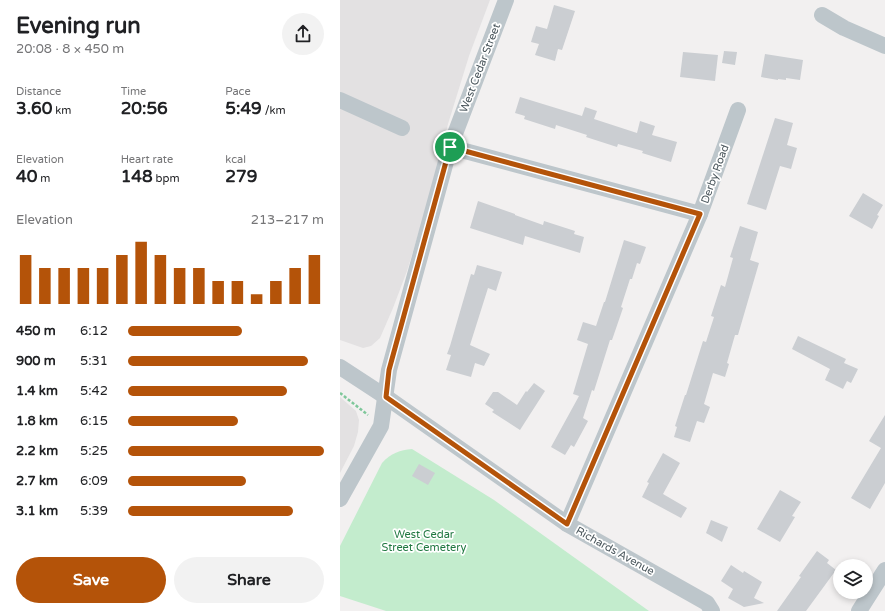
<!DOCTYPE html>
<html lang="en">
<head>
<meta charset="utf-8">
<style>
  body { margin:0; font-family:"Varela Round",sans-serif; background:#f2f2f2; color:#202124; height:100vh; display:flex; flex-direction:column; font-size:15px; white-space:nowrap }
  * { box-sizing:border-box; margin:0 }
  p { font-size:13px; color:#757577 }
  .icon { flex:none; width:22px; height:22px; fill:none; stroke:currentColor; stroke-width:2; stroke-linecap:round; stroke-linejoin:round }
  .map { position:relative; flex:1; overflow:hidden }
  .panel { display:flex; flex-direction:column; background:#fff; width:340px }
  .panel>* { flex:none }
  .controls { position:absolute; left:493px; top:559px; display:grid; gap:8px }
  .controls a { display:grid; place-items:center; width:40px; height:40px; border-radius:50%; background:#fff; box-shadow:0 2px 6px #0003; font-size:20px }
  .pin { position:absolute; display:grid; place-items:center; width:34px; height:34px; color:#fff; margin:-17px; border:2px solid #fff; border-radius:50%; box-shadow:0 1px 4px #0007 }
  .round { display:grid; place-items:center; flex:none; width:42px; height:42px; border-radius:21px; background:#f2f2f2 }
  .head { display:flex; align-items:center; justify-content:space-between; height:68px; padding:0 16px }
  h1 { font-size:22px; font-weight:700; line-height:30px }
  .figures { display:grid; grid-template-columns:repeat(3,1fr); gap:6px; height:68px; padding:4px 16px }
  .figures div { display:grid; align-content:center }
  .figures b { font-size:17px; font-weight:700 }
  .figures small { font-size:11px; font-weight:400 }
  .figures p { font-size:11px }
  .chart { height:112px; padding:8px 16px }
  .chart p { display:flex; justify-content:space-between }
  .chart svg { width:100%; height:72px; margin-top:4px; stroke:#b45309; stroke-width:6 }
  .button { display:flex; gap:8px; margin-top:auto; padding:8px 16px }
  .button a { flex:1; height:46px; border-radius:24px; background:#b45309; color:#fff; font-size:16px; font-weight:700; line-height:46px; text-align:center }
  .button a+a { background:#f2f2f2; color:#202124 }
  ul { padding:0 16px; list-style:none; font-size:13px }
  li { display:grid; grid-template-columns:64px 48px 1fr; align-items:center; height:30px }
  li i { height:10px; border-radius:5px; background:#b45309 }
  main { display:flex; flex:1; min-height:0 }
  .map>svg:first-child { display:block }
</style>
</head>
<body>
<main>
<section class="panel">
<div class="head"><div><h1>Evening run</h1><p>20:08 · 8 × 450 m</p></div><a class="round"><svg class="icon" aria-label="share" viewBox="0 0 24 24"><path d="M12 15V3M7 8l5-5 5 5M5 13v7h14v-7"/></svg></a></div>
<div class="figures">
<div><p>Distance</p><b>3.60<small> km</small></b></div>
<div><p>Time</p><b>20:56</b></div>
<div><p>Pace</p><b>5:49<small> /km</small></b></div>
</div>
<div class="figures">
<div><p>Elevation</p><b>40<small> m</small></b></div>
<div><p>Heart rate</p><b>148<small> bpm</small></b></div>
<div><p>kcal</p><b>279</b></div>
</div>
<div class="chart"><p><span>Elevation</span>213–217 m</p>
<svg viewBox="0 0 160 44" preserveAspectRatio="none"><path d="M5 44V14M15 44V22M25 44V22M35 44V22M45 44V22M55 44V14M65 44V6M75 44V14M85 44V22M95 44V22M105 44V30M115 44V30M125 44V38M135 44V30M145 44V22M155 44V14"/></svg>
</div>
<ul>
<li><b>450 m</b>6:12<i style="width:58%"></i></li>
<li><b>900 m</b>5:31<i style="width:92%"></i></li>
<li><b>1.4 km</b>5:42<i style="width:81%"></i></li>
<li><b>1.8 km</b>6:15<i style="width:56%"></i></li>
<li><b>2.2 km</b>5:25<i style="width:100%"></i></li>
<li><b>2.7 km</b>6:09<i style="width:60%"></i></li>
<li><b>3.1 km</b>5:39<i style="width:84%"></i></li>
</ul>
<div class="button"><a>Save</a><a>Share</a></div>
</section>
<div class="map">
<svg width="545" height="611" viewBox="0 0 545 611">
  <rect width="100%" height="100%" fill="#f2f0f0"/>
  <g fill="#e3e1e2">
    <path d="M0 0H150L129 56 108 124 88 202 67 271 53 308 40 338 31 346 23 348 0 340Z"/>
    <path d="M0 397 16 411 19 420 18 432 14 446 0 473Z"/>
  </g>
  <path fill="#c3eccd" d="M72 449 154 500 309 611H46L0 596V546L42 463C51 453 60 450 72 449Z"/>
  <g fill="#cbced2">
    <path d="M214 5 235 11 222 50 218 49 215 61 195 55 199 44 191 42 196 26 207 29Z"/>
    <path d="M384 51 397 52 395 65 382 63Z"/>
    <path d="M343 52 378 55 375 81 340 77Z"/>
    <path d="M425 54 463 60 460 80 446 78V80L438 79V80L421 77Z"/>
    <path d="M180 97 242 116 245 107 257 111 254 119 297 133 300 121 315 126 312 135 337 142 331 162 302 153 303 151 278 144 277 147 246 137 247 135 216 125 215 129 184 119 185 116 175 113Z"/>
    <path d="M435 118 453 123 447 145 457 148 451 169 440 166 426 210 407 204Z"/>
    <path d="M523 193 543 205 537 215 539 216 532 229 509 216Z"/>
    <path d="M138 201 175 214V215L203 225 204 221 235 231 234 234 244 237 240 253 185 236 183 245 130 228Z"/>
    <path d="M400 226 418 232 410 260 419 263 398 335H395L387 363 389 364 385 377 373 373 364 404 370 407 364 423 357 421 350 442 334 437 337 427 335 426 345 395H346L363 341 366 342 374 317 371 316 381 285 385 287 393 258 390 257Z"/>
    <path d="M284 240 306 247 300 264 297 263 292 279H290L281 307 283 308 272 340H270L254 391 252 390 243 418 248 421 234 447 231 445 225 455 211 447 239 396 233 394 248 344 237 340 243 322 256 326 264 302H265Z"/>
    <path d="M137 265 162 272 156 291 148 288 130 345 150 354 144 366 135 363 131 377 106 370 111 355 107 354 110 346 131 274 134 275Z"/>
    <path d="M458 336 506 359 504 363 518 369 511 383 507 381 503 389 485 380 490 369 452 349Z"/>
    <path d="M194 383 205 391 180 430 152 412 154 410 145 404 153 392H158L177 405 186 391 187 392Z"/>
    <path d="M545 415V483L530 509 511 498 541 448 529 441Z"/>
    <path d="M323 453 340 463 323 494 347 508 341 518 302 497 309 483 307 482Z"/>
    <path d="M79 464 95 473 88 485 72 476Z"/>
    <path d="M440 490 461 502 452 516 455 517 440 542 417 529Z"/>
    <path d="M371 520 388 527 382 542 366 533Z"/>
    <path d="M477 551 489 560 487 563 496 570 466 611H437L461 577 459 576Z"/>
    <path d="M391 565 403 573 404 571 422 582 414 598 424 603 404 607 388 598 393 589 381 581Z"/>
  </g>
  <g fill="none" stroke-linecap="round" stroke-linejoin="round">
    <path stroke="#7ec79a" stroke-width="2.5" stroke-dasharray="3 2" stroke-linecap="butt" d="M0 393 28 415"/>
    <g stroke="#bdc6cb" stroke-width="16">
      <path d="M482 15 504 28 545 46"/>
      <path d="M0 100 62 128"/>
      <path d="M110 147 360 214"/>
      <path d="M0 367 46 397 227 524 367 603 372 611"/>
      <path d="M0 499 41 426 49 370 110 147 166 0"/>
      <path d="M227 524 360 214 398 110"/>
      <path d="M519 611 545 570"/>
    </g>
  </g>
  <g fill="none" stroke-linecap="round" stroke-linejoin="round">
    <defs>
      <path id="route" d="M110 147 360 214 227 524 46 397 49 370Z"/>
    </defs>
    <use href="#route" stroke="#fff" stroke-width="8"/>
    <use href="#route" stroke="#b45309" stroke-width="5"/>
  </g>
  <g text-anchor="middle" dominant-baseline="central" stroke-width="3.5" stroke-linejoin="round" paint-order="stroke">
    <g font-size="11" fill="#4a565c" stroke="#fff">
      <text transform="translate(140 68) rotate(-69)">West Cedar Street</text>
      <text transform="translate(375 174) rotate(-70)">Derby Road</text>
      <text transform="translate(275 551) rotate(29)">Richards Avenue</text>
    </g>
    <g font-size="11" fill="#207841" stroke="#fff">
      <text x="84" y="534">West Cedar<tspan x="84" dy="13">Street Cemetery</tspan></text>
    </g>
  </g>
</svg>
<div class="controls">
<a><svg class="icon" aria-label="layers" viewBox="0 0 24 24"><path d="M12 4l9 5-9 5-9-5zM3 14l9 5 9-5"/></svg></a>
</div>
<div class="pin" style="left:110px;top:147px;background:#1e9e55"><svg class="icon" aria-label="arrive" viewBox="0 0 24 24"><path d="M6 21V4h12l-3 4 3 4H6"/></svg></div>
</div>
</main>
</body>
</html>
